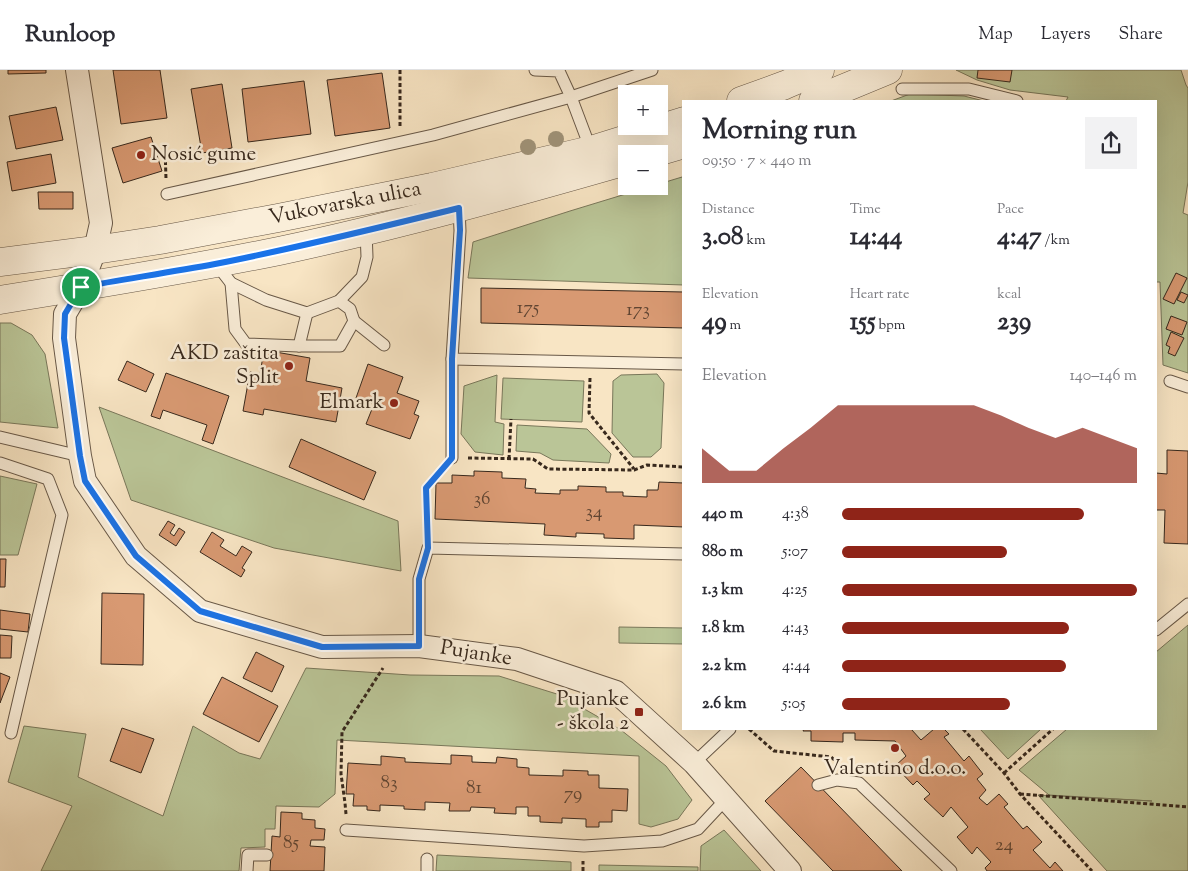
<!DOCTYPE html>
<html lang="en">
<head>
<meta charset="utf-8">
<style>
  body { margin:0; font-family:"Sorts Mill Goudy",serif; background:#f2f2f3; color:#2b2b33; height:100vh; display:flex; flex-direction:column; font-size:19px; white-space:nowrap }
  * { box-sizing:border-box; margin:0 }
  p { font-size:16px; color:#7c7c81 }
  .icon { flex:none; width:28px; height:28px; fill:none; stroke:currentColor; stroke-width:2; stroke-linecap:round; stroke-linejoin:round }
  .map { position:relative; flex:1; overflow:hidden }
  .side { position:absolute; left:682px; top:30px; width:475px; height:630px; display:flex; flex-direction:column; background:#fff; border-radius:0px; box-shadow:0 5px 20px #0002 }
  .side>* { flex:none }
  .tools { position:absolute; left:618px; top:15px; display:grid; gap:10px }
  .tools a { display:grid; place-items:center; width:50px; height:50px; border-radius:0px; background:#fff; box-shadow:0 5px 20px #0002; font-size:25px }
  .pin { position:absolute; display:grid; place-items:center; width:42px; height:42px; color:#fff; margin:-21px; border:2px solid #fff; border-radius:50%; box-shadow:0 1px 5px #0007 }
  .round { display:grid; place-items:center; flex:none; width:52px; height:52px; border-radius:0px; background:#f2f2f3 }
  .head { display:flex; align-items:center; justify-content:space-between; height:85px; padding:0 20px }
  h1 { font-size:28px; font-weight:700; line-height:38px }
  .stats { display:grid; grid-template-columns:repeat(3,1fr); gap:8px; height:85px; padding:5px 20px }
  .stats div { display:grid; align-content:center }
  .stats b { font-size:25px; font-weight:700 }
  .stats small { font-size:14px; font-weight:400 }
  .stats p { font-size:14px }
  .chart { height:140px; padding:10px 20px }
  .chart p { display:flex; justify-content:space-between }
  .chart svg { width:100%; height:90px; margin-top:5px; fill:#8f2418; opacity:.7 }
  ul { padding:0 20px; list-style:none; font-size:16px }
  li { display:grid; grid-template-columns:80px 60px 1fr; align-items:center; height:38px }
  li i { height:12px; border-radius:6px; background:#8f2418 }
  header { display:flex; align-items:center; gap:30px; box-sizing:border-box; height:70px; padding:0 25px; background:#fff; border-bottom:1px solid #e1e1e2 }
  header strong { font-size:24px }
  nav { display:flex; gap:28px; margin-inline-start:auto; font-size:18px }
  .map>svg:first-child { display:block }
</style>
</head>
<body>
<header>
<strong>Runloop</strong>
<nav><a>Map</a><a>Layers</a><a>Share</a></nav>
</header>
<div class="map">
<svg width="1188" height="801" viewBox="0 0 1188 801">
  <rect width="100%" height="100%" fill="#f8e5c4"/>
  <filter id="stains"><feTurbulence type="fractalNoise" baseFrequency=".004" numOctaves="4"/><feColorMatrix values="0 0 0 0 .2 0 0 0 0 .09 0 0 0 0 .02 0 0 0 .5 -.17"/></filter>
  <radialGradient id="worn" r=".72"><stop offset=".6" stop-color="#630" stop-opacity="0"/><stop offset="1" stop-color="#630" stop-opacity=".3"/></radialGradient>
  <g fill="#bac597" stroke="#79775a">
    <path d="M956 0H1181L1186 15 1188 18V112L1183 143 1188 145V303L1163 295 1160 212H1156V31H1066L1068 27 1010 20 977 10Z"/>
    <path d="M910 24 964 26 984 31H891Z"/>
    <path d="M682 107 684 111V215L468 208 473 172 570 141 652 116H659V114Z"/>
    <path d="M0 253H11L32 265 45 284 58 358 0 352Z"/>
    <path d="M657 304 664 313 661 378 651 387H633L612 363 613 311 621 305Z"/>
    <path d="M497 305 495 352 504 354 503 385 475 382 461 364 464 316Z"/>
    <path d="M503 308 584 311 582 352 501 349Z"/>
    <path d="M99 337 398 451 401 501 274 478 131 430Z"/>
    <path d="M517 355 587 359 611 384 609 393 553 390 540 383 516 381Z"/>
    <path d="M0 406 37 414 18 485H0Z"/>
    <path d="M1188 555V801H1107L1038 725 1152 731 1049 725 1019 700 1067 659H1156V582Z"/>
    <path d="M619 557 684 558V574L619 573Z"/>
    <path d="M306 598 410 605 499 606 560 625 621 660 666 696 692 730 678 749 651 757 639 754V686L337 670 335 724 319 737 276 736 275 759H265V777L241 778 239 801H41L72 736 8 712 24 656 86 664 78 707 163 746 193 656 239 683 260 689Z"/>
    <path d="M980 659H1041L1008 689Z"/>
    <path d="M724 760 761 801H700L701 776Z"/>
    <path d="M437 785 571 792V801H436Z"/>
    <path d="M599 795 698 797V801H599Z"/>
  </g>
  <g fill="#d89972" stroke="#38291d">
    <path d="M8 0H46V3L8 4Z"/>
    <path d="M113 0H160L167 48 121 54Z"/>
    <path d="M978 0H1012L1010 12 977 8Z"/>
    <path d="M382 3 390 58 335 66 327 10Z"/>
    <path d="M304 11 311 64 248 72 242 19Z"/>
    <path d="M222 14 232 78 202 83 191 19Z"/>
    <path d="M56 37 63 70 16 79 9 46Z"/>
    <path d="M151 67 162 101 123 113 112 78Z"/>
    <path d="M51 84 56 113 12 121 7 92Z"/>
    <path d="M38 122H73V139H39Z"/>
    <path d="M1176 203 1187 208 1174 234 1163 229Z"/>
    <path d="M481 218 684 222V258L481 253Z"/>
    <path d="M1181 222 1188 225 1184 233 1177 230Z"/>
    <path d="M1171 246 1187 252 1182 265 1166 259Z"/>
    <path d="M1171 262 1184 268 1175 286 1168 283 1170 277 1166 275Z"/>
    <path d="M264 280 310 288 306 311 342 318 336 352 264 339 263 345 243 341 250 302 260 304Z"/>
    <path d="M127 291 154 304 146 322 118 310Z"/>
    <path d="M368 294 403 307 397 323 419 331 414 344 419 346 410 369 366 354 374 334 356 328Z"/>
    <path d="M166 303 229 326 213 374 202 370 207 355 163 340 160 349 151 346Z"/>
    <path d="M301 369 376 402 364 430 289 397Z"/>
    <path d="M1167 380 1188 381V474L1164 473 1165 440H1156V403L1167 404Z"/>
    <path d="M474 401 502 402V408L526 409 525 418 536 419 535 423 560 424V420H578V416L606 417V422H623V426L647 427V420H658L659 412 684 413V457L634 455V469L604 468V464L576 463V467L544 465 545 454 435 449 436 413H452V405L474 406Z"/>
    <path d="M168 451 175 455 170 463 174 466 179 458 185 462 176 476 159 465Z"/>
    <path d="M212 462 224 470 220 476 236 486 242 476 252 482 242 498 245 500 241 507 200 482Z"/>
    <path d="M0 489H6L5 517H0Z"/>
    <path d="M102 523 144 524 143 595 101 594Z"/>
    <path d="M0 540 30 544 28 562 0 559Z"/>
    <path d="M0 565 12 566 11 588H0Z"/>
    <path d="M256 582 284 596 272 622 243 608Z"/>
    <path d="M0 603 10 607 0 633Z"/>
    <path d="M222 607 278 636 259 672 203 644Z"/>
    <path d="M122 658 154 669 141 703 110 691Z"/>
    <path d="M804 659H911L921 670 934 659H944L949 664 944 667 964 691 969 686 983 704 977 709 986 720 979 728 987 735 999 724 1008 734 1004 737 1023 759 1027 756 1042 772 1033 780 1050 798 1055 792 1063 801H987L985 798 991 792 977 777 972 784 957 767 968 757 951 737 943 747 924 729 930 724 917 711 913 715 895 696 906 686 895 671 855 670V663H843V672L811 671V661H803Z"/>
    <path d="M451 685 472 686V692L496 693 497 687 517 689V697L529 698V705L563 706V700L588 701V705H599V718L628 719 627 741 612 740V752H599V757H586V749L562 748V753L540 752V746H528V737H516V744L494 743 495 738 471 737 470 741H449L450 733 425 732V740L404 739V736L380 735V741L367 740V736H353L354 724H346L348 693 381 695V686L405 688V692L451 694Z"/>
    <path d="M801 697 902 801H833L765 731Z"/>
    <path d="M281 742 302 743V749L315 750V758L325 759 324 770H311L310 776 325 777 324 801H270L272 766 280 767Z"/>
  </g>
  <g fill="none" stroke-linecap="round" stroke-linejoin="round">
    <defs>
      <g id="service">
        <path d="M535 0 559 1 571 27 591 80"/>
        <path d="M902 19H969L1017 31"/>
        <path d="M167 124 433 65 571 27 652 0"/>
        <path d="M459 138 460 161 452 289 684 294"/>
        <path d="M217 195 231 213 266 230 307 243 339 231 362 207 367 187 366 161"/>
        <path d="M231 213 235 259 246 274 299 276H340L354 251 350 239 339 231"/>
        <path d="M354 251 384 275"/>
        <path d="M299 276 307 243"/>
        <path d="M452 289V388"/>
        <path d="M1170 311 1188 317"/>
        <path d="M0 367 80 386"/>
        <path d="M0 393 48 409 62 445 11 663"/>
        <path d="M1156 560 1188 534"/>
        <path d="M419 576V509L428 478 684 484"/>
        <path d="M694 693 730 659"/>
        <path d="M818 715 837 710 859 713 951 801"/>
        <path d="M346 760 584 776 662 771 698 759 726 729"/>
        <path d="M247 801 248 785H267"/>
        <path d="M427 801V789"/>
      </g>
      <path id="minor" d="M77 0 101 153 95 180 81 217 65 244 64 268 80 386 85 411 136 486 200 541 322 577 419 576 517 589 616 622 694 693 790 801"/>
      <g id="tertiary">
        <path d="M741 31 785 15 820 0"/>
        <path d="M813 31 888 0"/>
        <path d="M650 84 684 74"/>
        <path d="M0 192 95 180 160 170 278 148 432 117 591 80 684 51"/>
        <path d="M0 230C93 215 186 200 279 181 396 156 511 124 626 91"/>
      </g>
    </defs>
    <use href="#service" stroke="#685847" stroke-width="13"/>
    <use href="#minor" stroke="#685847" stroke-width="24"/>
    <use href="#tertiary" stroke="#685847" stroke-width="29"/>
    <g stroke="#38291d" stroke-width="3" stroke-dasharray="4 2.5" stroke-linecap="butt">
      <path d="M400 56V0"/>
      <path d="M165 78 166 109"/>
      <path d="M590 308 589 343 634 399"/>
      <path d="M468 388 533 389 548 399 634 400 647 395 684 397"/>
      <path d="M509 389 511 349"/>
      <path d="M428 463 426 418 442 400"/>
      <path d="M749 659 774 681 831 687 839 694"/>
      <path d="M963 659 1004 703 1020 724 1092 801"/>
      <path d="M1004 703 1053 659"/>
      <path d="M1020 724 1188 737"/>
      <path d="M346 744 345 733 341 704 342 662 383 598"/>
      <path d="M583 801V791"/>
    </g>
    <use href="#service" stroke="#faeed9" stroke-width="11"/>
    <use href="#minor" stroke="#faeed9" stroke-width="22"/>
    <use href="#tertiary" stroke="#faeed9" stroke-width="28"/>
  </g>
  <g fill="#a09379">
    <circle cx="556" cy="69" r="8"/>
    <circle cx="528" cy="77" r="8"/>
  </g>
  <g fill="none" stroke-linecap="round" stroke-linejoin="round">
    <defs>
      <path id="route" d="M459 138 460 160 452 289V388L426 418 428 478 419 509V576L322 577 200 541 136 486 85 411 80 386 64 268 65 244 81 217C126 209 171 202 215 194 297 178 378 158 459 138Z"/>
    </defs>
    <use href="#route" stroke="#fff" stroke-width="10"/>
    <use href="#route" stroke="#1a73e8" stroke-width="6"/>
  </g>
  <g fill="#8f2418" stroke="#faeed9" stroke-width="2">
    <circle cx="141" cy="85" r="5"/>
    <circle cx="289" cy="296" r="5"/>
    <circle cx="394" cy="333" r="5"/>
    <rect x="634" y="637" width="10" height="10" rx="2.5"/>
    <circle cx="895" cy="678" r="5"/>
  </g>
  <g text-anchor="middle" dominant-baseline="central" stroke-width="5" stroke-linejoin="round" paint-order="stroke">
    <g font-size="19" fill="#604532">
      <text x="528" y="238">175</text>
      <text x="638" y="240">173</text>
      <text x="482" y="429">36</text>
      <text x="594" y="442">34</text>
      <text x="389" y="713">83</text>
      <text x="474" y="718">81</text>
      <text x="573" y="724">79</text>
      <text x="291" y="773">85</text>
      <text x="1004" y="775">24</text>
    </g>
    <g font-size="21" fill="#38291d" stroke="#faeed9" text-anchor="end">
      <text x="151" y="85" text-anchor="start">Nosić gume</text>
      <text x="279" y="284">AKD zaštita<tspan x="279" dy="24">Split</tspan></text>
      <text x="384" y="333">Elmark</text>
      <text x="629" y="630">Pujanke<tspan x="629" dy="24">- škola 2</tspan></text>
      <text x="895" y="699" text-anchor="middle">Valentino d.o.o.</text>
    </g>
    <g font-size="21" fill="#38291d" stroke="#faeed9">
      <text transform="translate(345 134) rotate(-11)">Vukovarska ulica</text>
      <text transform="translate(476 584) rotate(9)">Pujanke</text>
    </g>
  </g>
  <rect width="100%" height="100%" filter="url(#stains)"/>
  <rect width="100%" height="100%" fill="url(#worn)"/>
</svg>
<div class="tools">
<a>+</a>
<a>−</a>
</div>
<div class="pin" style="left:81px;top:217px;background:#1e9e55"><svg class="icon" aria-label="arrive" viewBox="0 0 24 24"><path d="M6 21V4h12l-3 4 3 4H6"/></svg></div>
<section class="side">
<div class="head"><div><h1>Morning run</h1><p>09:50 · 7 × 440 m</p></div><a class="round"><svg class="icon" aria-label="share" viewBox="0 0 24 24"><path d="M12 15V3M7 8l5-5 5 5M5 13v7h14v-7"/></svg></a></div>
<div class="stats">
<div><p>Distance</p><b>3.08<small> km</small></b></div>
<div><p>Time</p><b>14:44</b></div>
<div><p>Pace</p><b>4:47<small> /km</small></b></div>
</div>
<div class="stats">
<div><p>Elevation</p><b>49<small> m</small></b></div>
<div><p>Heart rate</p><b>155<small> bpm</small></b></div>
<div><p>kcal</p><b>239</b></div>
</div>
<div class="chart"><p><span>Elevation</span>140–146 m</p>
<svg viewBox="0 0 160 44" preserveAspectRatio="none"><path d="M0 44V27L10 38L20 38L30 27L40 17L50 6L60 6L70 6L80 6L90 6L100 6L110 11L120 17L130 22L140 17L150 22L160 27V44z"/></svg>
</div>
<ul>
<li><b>440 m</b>4:38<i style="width:82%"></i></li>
<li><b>880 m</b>5:07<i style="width:56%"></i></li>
<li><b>1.3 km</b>4:25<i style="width:100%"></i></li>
<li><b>1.8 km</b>4:43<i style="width:77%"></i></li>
<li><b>2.2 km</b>4:44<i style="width:76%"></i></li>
<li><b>2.6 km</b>5:05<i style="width:57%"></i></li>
</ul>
</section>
</div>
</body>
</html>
